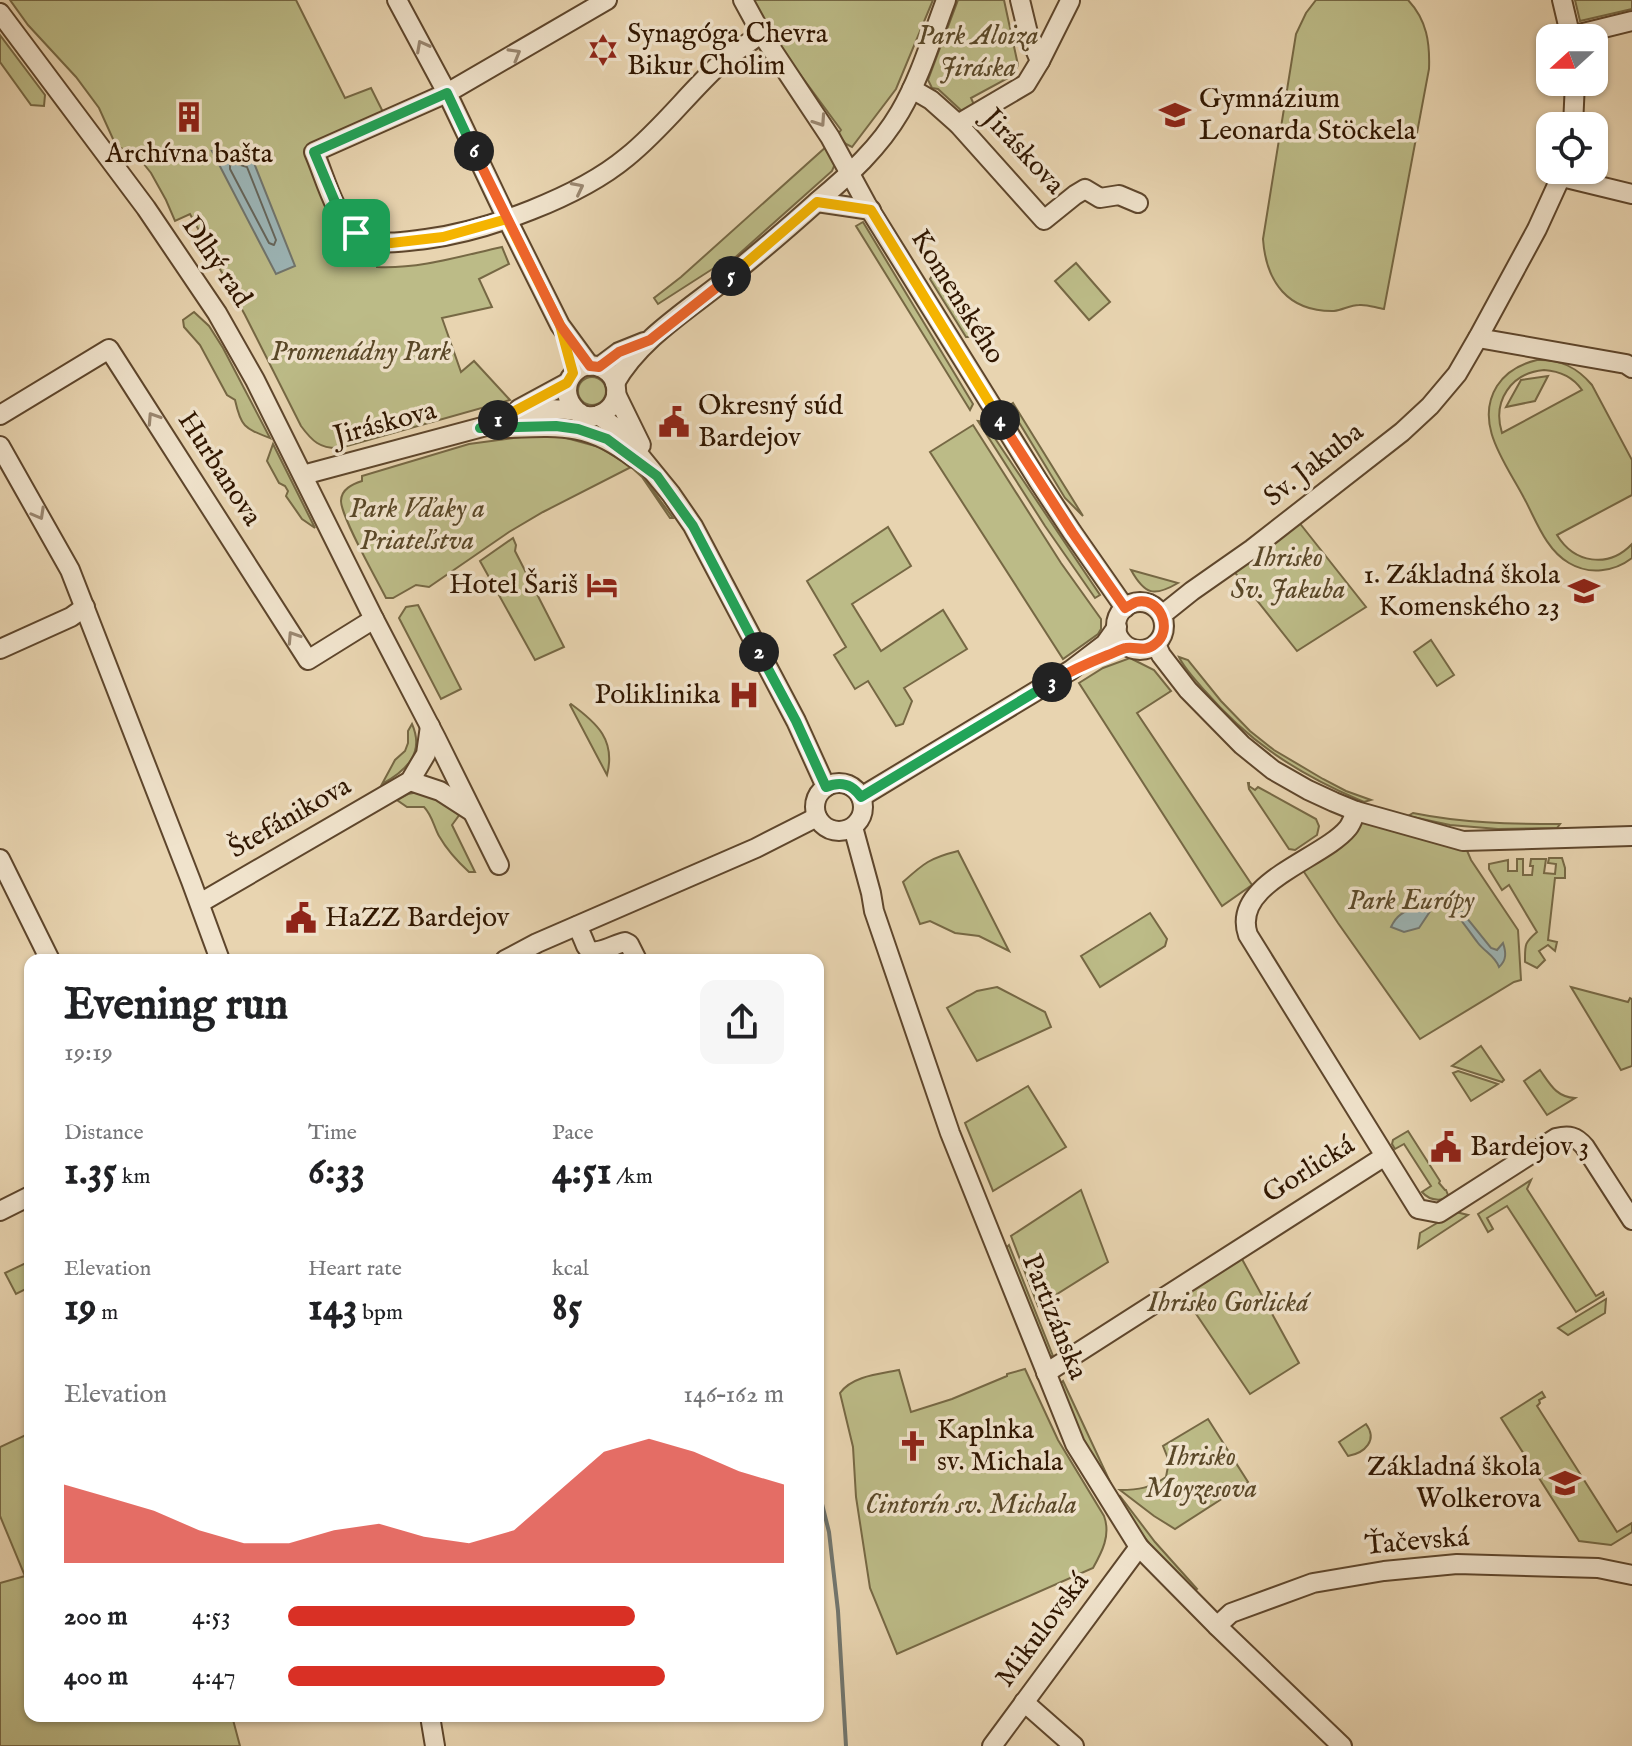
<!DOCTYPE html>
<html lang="en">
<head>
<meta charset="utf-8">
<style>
  body { margin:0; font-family:"IM FELL English",serif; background:#f6f6f6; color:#202124; height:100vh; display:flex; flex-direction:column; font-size:30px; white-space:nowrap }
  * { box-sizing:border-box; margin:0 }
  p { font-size:26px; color:#757577 }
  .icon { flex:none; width:44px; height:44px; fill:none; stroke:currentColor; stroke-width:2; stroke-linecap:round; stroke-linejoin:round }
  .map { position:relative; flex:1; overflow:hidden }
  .side { position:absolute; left:24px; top:954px; width:800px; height:768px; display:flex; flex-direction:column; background:#fff; border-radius:16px; box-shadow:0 2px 6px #0004 }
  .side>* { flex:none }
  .needle { width:52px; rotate:249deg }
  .buttons { position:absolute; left:1536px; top:24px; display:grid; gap:16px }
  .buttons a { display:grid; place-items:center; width:72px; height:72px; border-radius:16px; background:#fff; box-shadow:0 2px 6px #0004; font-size:40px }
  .pin { position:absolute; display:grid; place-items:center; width:68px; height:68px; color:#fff; margin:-34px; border-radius:16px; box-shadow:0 4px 12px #0006 }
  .km { position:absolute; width:40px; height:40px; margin:-20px; border-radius:50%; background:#222; color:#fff; font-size:22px; line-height:40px; text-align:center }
  .round { display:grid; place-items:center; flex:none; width:84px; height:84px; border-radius:16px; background:#f6f6f6 }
  .head { display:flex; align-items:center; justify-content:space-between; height:136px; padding:0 40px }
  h1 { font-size:44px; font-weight:700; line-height:60px }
  .figures { display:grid; grid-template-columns:repeat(3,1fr); gap:12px; height:136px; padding:8px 40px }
  .figures div { display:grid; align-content:center }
  .figures b { font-size:40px; font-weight:700 }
  .figures small { font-size:22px; font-weight:400 }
  .figures p { font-size:22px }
  .chart { height:224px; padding:16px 40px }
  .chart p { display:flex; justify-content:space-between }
  .chart svg { width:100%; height:144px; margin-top:8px; fill:#d93025; opacity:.7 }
  ul { padding:0 40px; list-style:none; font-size:26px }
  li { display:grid; grid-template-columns:128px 96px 1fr; align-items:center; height:60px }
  li i { height:20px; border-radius:10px; background:#d93025 }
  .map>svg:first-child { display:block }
</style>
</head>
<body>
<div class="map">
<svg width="1632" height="1746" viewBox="0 0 1632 1746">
  <rect width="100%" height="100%" fill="#e8d4b0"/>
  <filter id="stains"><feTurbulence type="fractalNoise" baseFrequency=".0025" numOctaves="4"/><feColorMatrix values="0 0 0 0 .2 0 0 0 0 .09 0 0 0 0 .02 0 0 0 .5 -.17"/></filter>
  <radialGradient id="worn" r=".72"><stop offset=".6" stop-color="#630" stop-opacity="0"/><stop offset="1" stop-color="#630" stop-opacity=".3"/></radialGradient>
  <g fill="#bcbb87" stroke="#766844" stroke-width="2" fill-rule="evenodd">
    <path d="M10 0H296L345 98 371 88 387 120 314 152 343 221 378 242 377 267C419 269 461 256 502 247L509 264 479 279 492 307 442 318 461 372 474 361 510 400 340 448C320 449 312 441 301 426L245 315 190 214 175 221 166 200 151 173 139 158 119 147 113 139 99 108 76 77 28 25Z"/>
    <path d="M753 0H933L896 89 852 147 846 144 838 134 841 130 774 39Z"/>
    <path d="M958 0H1004L1018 65 1015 72 1010 77 971 98 976 109 964 113 938 89 932 88 928 80Z"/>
    <path d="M1316 0H1408C1427 20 1430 43 1429 69L1384 309C1376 308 1367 304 1359 305 1350 305 1343 310 1334 311 1288 312 1266 282 1263 239L1296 34 1306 13Z"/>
    <path d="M1575 0H1632V9L1580 21Z"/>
    <path d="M0 35 45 95 44 106 31 105 0 62Z"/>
    <path d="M827 146 835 164 832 171 730 262 728 259 658 304 654 298 681 277Z"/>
    <path d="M863 222 973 404 970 410 856 226Z"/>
    <path d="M1076 263 1110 302 1089 320 1055 281Z"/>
    <path d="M934 273 972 337H966L930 279Z"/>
    <path d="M194 312 209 326 223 348 270 438C244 428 241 427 235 400L227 395 200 345 184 327 183 320Z"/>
    <path d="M1537 360C1560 359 1577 367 1592 385L1632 460V495L1557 535C1574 563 1608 569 1632 544V558C1614 572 1589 575 1569 563 1546 550 1536 520 1524 498 1507 465 1473 424 1497 386 1506 372 1520 364 1537 360ZM1544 370C1560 371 1573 377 1582 390L1502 433C1492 401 1511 373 1544 370Z"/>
    <path d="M1548 376 1535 401 1506 407 1521 380Z"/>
    <circle cx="592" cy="391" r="14"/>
    <path d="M1013 403 1083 516 1065 498 1009 406Z"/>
    <path d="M978 421 984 422 1100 595 1095 598 1045 526Z"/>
    <path d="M973 425 1061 563 1101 619V629L1098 634 1063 659 930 452Z"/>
    <path d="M551 433 552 437 559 436 599 447 630 466 625 457 638 470 673 518H670L642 477 631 467 543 512 509 532 429 587 416 585 393 598H386C377 580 341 517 341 501 341 489 353 484 362 481V476L469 444Z"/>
    <path d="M273 444 315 528 302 519 286 496 288 491 285 486 279 483 267 461Z"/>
    <path d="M1294 516 1366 607 1297 651 1229 565Z"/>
    <path d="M888 527 911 566 852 604 881 651 943 610 967 649 904 688 912 701 903 724 896 726 868 681 855 689 834 655 846 647 807 581Z"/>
    <path d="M513 538 516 545 515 551 564 647 535 660 480 561Z"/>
    <path d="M1131 570 1178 583C1154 597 1145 595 1131 570Z"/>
    <path d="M418 605 461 689 441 699 399 618 406 607Z"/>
    <path d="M1431 640 1454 675 1437 686 1414 652Z"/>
    <path d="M1179 657 1188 660 1221 701 1250 731 1274 750 1323 779 1346 791 1371 800 1364 802 1357 799C1297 773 1249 742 1205 691 1196 681 1184 668 1179 657Z"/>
    <path d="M1130 658 1154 670 1171 691 1137 713 1252 885 1222 906 1079 683 1103 668Z"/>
    <path d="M571 704C597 723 616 740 607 775L570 705Z"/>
    <path d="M412 724C425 753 406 771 382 784L395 760 405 751 408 743V731Z"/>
    <path d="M1248 783H1249V786L1255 790 1258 787 1316 819 1319 826 1317 835 1295 850 1289 849 1249 789Z"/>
    <path d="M418 792 429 793 460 814 452 825 475 872H469C457 861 447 850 439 836 434 827 432 815 424 807H407L397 800 408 794Z"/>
    <path d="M1356 811 1463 841 1471 860 1518 930 1521 980 1514 982 1420 1039 1338 923 1298 863Z"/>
    <path d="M1413 813C1462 823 1510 824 1560 824L1557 828 1498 829 1450 825 1408 816Z"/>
    <path d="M958 851 1009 951 979 936 955 933 930 921 920 924 903 882C924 863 930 858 958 851Z"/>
    <path d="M1549 858H1562L1565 868V878H1555L1548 940 1557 942 1555 951 1548 945 1539 951 1545 960 1537 968 1525 962C1525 945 1524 943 1537 932L1509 885 1502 890 1489 869V864L1508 860V871H1517V859H1523V875H1532L1533 866H1530L1531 859H1546L1544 873 1555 874 1556 864 1548 863Z"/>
    <path d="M1150 913 1167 939 1165 946 1100 987 1081 956Z"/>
    <path d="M997 987 1045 1012 1051 1027 977 1061 947 1008 977 991Z"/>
    <path d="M1571 987 1628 1002 1630 998 1632 999V1066L1621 1070Z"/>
    <path d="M1481 1046 1504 1080 1502 1082 1452 1066Z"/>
    <path d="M1540 1070C1550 1084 1556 1097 1575 1098L1547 1115 1524 1081Z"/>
    <path d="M1458 1071 1498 1084 1471 1101 1453 1073Z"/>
    <path d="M1028 1086 1066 1147 993 1191 965 1123Z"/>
    <path d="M1408 1131 1440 1181 1439 1183 1445 1190H1446L1448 1195 1444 1199C1435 1201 1428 1199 1422 1192L1431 1186 1404 1144 1395 1149 1392 1144 1393 1140Z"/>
    <path d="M1531 1180 1527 1189 1596 1296 1603 1292 1604 1295 1576 1312 1507 1206 1487 1218 1493 1229 1488 1232 1478 1214Z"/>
    <path d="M1081 1190 1108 1262 1038 1306 1011 1236Z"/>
    <path d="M1456 1212 1468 1215 1418 1248 1420 1233Z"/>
    <path d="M1009 1245 1053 1356H1048L1006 1253V1248Z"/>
    <path d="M1237 1250 1299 1363 1250 1394 1178 1287Z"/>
    <path d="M30 1261V1287L16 1294 5 1273Z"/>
    <path d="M1606 1299 1605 1313 1568 1335 1558 1328Z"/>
    <path d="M1025 1369 1058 1440 1104 1516C1111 1535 1102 1552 1093 1568L897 1654 870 1588 856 1497 853 1447 840 1393C852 1376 879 1374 899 1370L911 1412 952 1399 1007 1376V1374Z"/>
    <path d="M1063 1381 1112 1486H1110C1089 1454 1072 1421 1058 1386Z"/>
    <path d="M1542 1392 1545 1397 1539 1400 1540 1403 1537 1406 1617 1532 1632 1523V1532L1611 1545 1579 1541 1501 1418Z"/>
    <path d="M1208 1419 1248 1482 1175 1529 1154 1516 1120 1490C1139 1490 1150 1488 1166 1477L1169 1461 1163 1446Z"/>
    <path d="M1366 1424C1378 1440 1365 1453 1348 1456L1339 1442Z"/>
    <path d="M30 1433V1716H232L240 1746H0V1583L25 1576 0 1516V1447Z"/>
    <path d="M1117 1495 1120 1496 1155 1542 1197 1589 1192 1593C1163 1561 1138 1533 1117 1495Z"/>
  </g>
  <g fill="#9cb5b6" stroke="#71756d" stroke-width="2">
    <path d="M212 151 252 158 295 266 276 274Z"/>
    <path d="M1442 894 1454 902 1491 948 1497 950 1503 943C1506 952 1507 960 1499 967 1495 956 1485 952 1478 943 1467 929 1458 913 1444 902L1435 904 1419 928 1404 932 1391 927C1398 912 1409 907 1425 911 1428 901 1431 895 1442 894Z"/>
  </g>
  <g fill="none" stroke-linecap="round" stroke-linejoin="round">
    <path stroke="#66665b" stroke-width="2" d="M234 163 247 167 276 240 274 245 269 243 230 169V165Z"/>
    <path stroke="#71756d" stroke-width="4" d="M818 1488 829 1532 838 1611 846 1746"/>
    <defs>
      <g id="minor">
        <path d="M397 0 447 93 507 219 560 325 590 366"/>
        <path d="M607 0 447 93 314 152C325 177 334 215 355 232 376 248 401 242 426 239 487 231 579 197 627 157 662 129 689 92 722 62 734 51 749 44 761 33"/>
        <path d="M743 0 761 33 830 137 867 205 1039 482 1072 532 1125 608"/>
        <path d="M1562 0 1571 38"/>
        <path d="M0 13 146 208 217 313 255 380 374 619 436 738 499 865"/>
        <path d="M1571 36 1632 21"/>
        <path d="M1040 61 1070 1"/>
        <path d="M912 89 931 100 958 124 1044 220 1075 195 1085 189 1100 198 1119 195 1138 203"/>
        <path d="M958 124 1026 84 1040 61 1028 33 1020 0"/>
        <path d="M1573 126 1575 82"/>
        <path d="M1562 177 1632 194"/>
        <path d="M817 202 871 210"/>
        <path d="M1478 338 1626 364 1632 368"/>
        <path d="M599 367 619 352 644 342"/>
        <path d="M615 383C640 338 691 308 730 276 760 252 789 227 818 201 849 175 879 148 900 112 920 78 932 37 946 0"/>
        <path d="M616 394 641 445"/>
        <path d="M519 409 567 383"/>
        <path d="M0 415 109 349 308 660 374 619"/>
        <path d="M598 415 618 429 671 494 693 526 796 721 826 787"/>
        <path d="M507 428C560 426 590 423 634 458"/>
        <path d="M0 446 70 570 191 881 220 960"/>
        <path d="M303 475 550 409C558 410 568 409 575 411 585 414 577 414 587 416 600 418 613 409 616 396 617 388 615 379 609 373 584 349 550 386 577 411"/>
        <circle cx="1140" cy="626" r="24"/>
        <path d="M1162 615 1192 591 1252 549 1402 432 1430 406 1457 374 1479 336 1537 229 1564 170"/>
        <path d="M1156 644 1161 655 1188 690 1242 745 1273 770 1308 790 1334 802 1356 811 1463 841 1632 836"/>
        <path d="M0 649 71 617 85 607"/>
        <path d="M410 781 440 791 471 811"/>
        <circle cx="839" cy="807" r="24"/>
        <path d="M861 797 1071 670 1105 644 1117 627"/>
        <path d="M1356 811C1354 816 1352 823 1348 828 1323 859 1230 883 1248 935L1418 1209 1439 1213 1556 1138C1569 1135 1576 1136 1585 1147L1632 1220"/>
        <path d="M853 827 871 893 874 911 950 1133 1075 1444 1139 1547 1217 1626 1342 1746"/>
        <path d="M0 859 50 960"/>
        <path d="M200 903 410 781 426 754 430 726"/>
        <path d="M577 926C581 933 583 939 586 946 593 959 614 944 625 942L629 944 637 960"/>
        <path d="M505 960 537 943 756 848 817 817"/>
        <path d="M0 1211 30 1196"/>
        <path d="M1046 1373 1385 1156"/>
        <path d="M1217 1626 1231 1613 1313 1583 1384 1571 1457 1564 1598 1568 1632 1575"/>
        <path d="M1024 1702 1074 1746"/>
        <path d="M430 1716 435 1746"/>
        <path d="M992 1746 1139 1547"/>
      </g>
    </defs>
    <use href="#minor" stroke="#5e462c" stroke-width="22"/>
    <use href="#minor" stroke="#f0e3cc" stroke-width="18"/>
  </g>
  <defs><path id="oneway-chevron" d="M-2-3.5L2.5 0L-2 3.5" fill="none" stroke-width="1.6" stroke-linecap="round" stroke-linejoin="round" transform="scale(2)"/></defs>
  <g stroke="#9a8770">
    <use href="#oneway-chevron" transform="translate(422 46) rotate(-118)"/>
    <use href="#oneway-chevron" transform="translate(515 54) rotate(-30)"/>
    <use href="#oneway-chevron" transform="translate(820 121) rotate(56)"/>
    <use href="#oneway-chevron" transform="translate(578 188) rotate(-27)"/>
    <use href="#oneway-chevron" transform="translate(153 418) rotate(-123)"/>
    <use href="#oneway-chevron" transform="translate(39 514) rotate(61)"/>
    <use href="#oneway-chevron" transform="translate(293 637) rotate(-123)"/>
  </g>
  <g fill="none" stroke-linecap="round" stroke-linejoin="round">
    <defs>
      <path id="split-1" d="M356 233 372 241 391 243 443 237 507 219 560 325 573 373 567 383 498 420"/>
      <path id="split-2" d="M498 420 480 428 556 426 578 429 607 439 657 476 693 526 759 652"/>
      <path id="split-3" d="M759 652 796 721 826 787C841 781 852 784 861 797L1052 682"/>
      <path id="split-4" d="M1000 420 1072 532 1125 608C1127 607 1134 603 1136 602 1160 596 1174 630 1155 644 1145 653 1136 646 1126 648 1120 649 1114 653 1108 655 1088 663 1070 671 1052 682"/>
      <path id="split-5" d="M731 276 817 202 871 210 1000 420"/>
      <path id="split-6" d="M474 151 560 325 590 366 599 367 619 352 650 340 731 276"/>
      <path id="split-7" d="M356 233 343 221 314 152 447 93 474 151"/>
    </defs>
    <use href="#split-1" stroke="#fff" stroke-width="16"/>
    <use href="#split-2" stroke="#fff" stroke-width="16"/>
    <use href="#split-3" stroke="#fff" stroke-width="16"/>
    <use href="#split-4" stroke="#fff" stroke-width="16"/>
    <use href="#split-5" stroke="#fff" stroke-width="16"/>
    <use href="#split-6" stroke="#fff" stroke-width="16"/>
    <use href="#split-7" stroke="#fff" stroke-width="16"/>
    <use href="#split-1" stroke="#f5b400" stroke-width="10"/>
    <use href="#split-2" stroke="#22a559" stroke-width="10"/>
    <use href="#split-3" stroke="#22a559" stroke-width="10"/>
    <use href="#split-4" stroke="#f0652b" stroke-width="10"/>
    <use href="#split-5" stroke="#f5b400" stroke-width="10"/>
    <use href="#split-6" stroke="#f0652b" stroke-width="10"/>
    <use href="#split-7" stroke="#22a559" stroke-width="10"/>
  </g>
  <defs>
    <symbol id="synagogue-bare" viewBox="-9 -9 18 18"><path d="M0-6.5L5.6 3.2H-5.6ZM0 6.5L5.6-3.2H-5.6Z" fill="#8f2418" stroke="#f0e3cc" stroke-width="2.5" paint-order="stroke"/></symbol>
    <symbol id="school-bare" viewBox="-9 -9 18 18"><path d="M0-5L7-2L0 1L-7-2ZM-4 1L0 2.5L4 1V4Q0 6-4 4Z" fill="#8f2418" stroke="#f0e3cc" stroke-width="2.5" paint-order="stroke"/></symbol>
    <symbol id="building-bare" viewBox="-9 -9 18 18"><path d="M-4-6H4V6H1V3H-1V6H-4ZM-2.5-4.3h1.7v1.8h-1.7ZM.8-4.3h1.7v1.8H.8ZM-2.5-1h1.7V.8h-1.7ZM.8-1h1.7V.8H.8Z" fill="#8f2418" stroke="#f0e3cc" stroke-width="2.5" paint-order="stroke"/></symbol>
    <symbol id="civic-bare" viewBox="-9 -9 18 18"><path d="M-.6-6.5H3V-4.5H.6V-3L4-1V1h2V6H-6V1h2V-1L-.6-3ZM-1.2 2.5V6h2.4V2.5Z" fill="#8f2418" stroke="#f0e3cc" stroke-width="2.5" paint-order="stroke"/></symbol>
    <symbol id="hotel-bare" viewBox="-9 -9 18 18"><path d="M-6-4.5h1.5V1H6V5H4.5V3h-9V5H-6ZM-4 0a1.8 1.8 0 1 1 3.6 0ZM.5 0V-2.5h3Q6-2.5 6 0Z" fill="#8f2418" stroke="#f0e3cc" stroke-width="2.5" paint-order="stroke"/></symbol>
    <symbol id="hospital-bare" viewBox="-9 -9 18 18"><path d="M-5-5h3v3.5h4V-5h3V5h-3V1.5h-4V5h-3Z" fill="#8f2418" stroke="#f0e3cc" stroke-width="2.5" paint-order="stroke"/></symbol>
    <symbol id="church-bare" viewBox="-9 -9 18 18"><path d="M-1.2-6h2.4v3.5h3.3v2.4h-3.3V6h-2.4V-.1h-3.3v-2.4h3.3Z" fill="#8f2418" stroke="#f0e3cc" stroke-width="2.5" paint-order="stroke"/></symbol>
  </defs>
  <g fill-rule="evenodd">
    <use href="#synagogue-bare" x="581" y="28" width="44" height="44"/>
    <use href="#school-bare" x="1153" y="93" width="44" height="44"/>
    <use href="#building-bare" x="167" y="95" width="44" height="44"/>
    <use href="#civic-bare" x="652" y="400" width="44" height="44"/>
    <use href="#hotel-bare" x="580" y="563" width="44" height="44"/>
    <use href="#school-bare" x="1562" y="569" width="44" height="44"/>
    <use href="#hospital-bare" x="722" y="673" width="44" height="44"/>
    <use href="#civic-bare" x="279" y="896" width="44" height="44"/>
    <use href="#civic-bare" x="1424" y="1125" width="44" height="44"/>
    <use href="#church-bare" x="891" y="1424" width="44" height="44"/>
    <use href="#school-bare" x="1543" y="1461" width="44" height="44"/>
  </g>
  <g text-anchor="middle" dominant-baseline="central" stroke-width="7" stroke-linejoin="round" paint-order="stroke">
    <g font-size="28" fill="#301600" stroke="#f0e3cc" text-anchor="start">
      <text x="627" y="34">Synagóga Chevra<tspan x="627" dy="32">Bikur Cholim</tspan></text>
      <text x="1199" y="99">Gymnázium<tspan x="1199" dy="32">Leonarda Stöckela</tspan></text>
      <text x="189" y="154" text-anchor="middle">Archívna bašta</text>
      <text x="698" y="406">Okresný súd<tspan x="698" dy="32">Bardejov</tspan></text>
      <text x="1560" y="575" text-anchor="end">1. Základná škola<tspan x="1560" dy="32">Komenského 23</tspan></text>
      <text x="578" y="585" text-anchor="end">Hotel Šariš</text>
      <text x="720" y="695" text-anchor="end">Poliklinika</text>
      <text x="325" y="918">HaZZ Bardejov</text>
      <text x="1470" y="1147">Bardejov 3</text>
      <text x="937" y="1430">Kaplnka<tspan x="937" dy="32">sv. Michala</tspan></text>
      <text x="1541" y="1467" text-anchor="end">Základná škola<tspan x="1541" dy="32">Wolkerova</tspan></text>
    </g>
    <g font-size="28" font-style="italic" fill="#5a4828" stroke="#f0e3cc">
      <text x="978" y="36">Park Aloiza<tspan x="978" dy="32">Jiráska</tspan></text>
      <text x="361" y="352">Promenádny Park</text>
      <text x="417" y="509">Park Vďaky a<tspan x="417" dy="32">Priateľstva</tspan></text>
      <text x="1288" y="558">Ihrisko<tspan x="1288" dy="32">Sv. Jakuba</tspan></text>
      <text x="1411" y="901">Park Európy</text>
      <text x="1228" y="1303">Ihrisko Gorlická</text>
      <text x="1201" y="1457">Ihrisko<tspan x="1201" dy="32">Moyzesova</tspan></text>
      <text x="971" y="1505">Cintorín sv. Michala</text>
    </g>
    <g font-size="28" fill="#301600" stroke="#f0e3cc">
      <text transform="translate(1023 152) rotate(47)">Jiráskova</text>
      <text transform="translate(216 262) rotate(56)">Dlhý rad</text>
      <text transform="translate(957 297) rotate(58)">Komenského</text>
      <text transform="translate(385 424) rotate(-15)">Jiráskova</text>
      <text transform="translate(1314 465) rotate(-38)">Sv. Jakuba</text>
      <text transform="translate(219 469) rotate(57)">Hurbanova</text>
      <text transform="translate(290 818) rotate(-30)">Štefánikova</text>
      <text transform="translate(1309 1170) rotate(-32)">Gorlická</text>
      <text transform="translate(1054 1317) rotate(68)">Partizánska</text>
      <text transform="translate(1417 1542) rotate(-5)">Ťačevská</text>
      <text transform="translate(1043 1630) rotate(-53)">Mikulovská</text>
    </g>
  </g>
  <rect width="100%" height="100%" filter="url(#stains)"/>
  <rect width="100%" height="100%" fill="url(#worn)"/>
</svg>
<div class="buttons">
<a><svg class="needle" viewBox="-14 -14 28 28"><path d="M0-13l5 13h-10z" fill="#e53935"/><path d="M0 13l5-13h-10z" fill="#757577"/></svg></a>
<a><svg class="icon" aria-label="locate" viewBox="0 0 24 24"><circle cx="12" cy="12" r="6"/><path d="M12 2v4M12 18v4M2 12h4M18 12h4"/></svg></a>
</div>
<div class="pin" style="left:356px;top:233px;background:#1e9e55"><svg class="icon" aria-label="arrive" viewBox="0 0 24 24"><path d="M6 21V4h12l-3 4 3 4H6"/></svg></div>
<b class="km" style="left:498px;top:420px">1</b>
<b class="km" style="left:759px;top:652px">2</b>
<b class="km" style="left:1052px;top:682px">3</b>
<b class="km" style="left:1000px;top:420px">4</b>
<b class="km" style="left:731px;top:276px">5</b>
<b class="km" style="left:474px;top:151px">6</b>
<section class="side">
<div class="head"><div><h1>Evening run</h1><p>19:19</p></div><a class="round"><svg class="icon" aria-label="share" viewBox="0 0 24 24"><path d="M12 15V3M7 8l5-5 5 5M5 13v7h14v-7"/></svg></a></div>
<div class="figures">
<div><p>Distance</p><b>1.35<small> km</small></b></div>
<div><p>Time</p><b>6:33</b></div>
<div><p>Pace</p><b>4:51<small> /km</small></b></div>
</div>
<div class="figures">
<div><p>Elevation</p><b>19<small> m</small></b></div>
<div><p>Heart rate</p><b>143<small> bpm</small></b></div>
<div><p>kcal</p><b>85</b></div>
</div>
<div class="chart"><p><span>Elevation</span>146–162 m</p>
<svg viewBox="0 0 160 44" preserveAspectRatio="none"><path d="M0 44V20L10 24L20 28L30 34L40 38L50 38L60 34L70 32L80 36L90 38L100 34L110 22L120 10L130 6L140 10L150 16L160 20V44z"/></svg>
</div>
<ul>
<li><b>200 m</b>4:53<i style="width:70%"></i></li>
<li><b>400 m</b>4:47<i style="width:76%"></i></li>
</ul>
</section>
</div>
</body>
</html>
